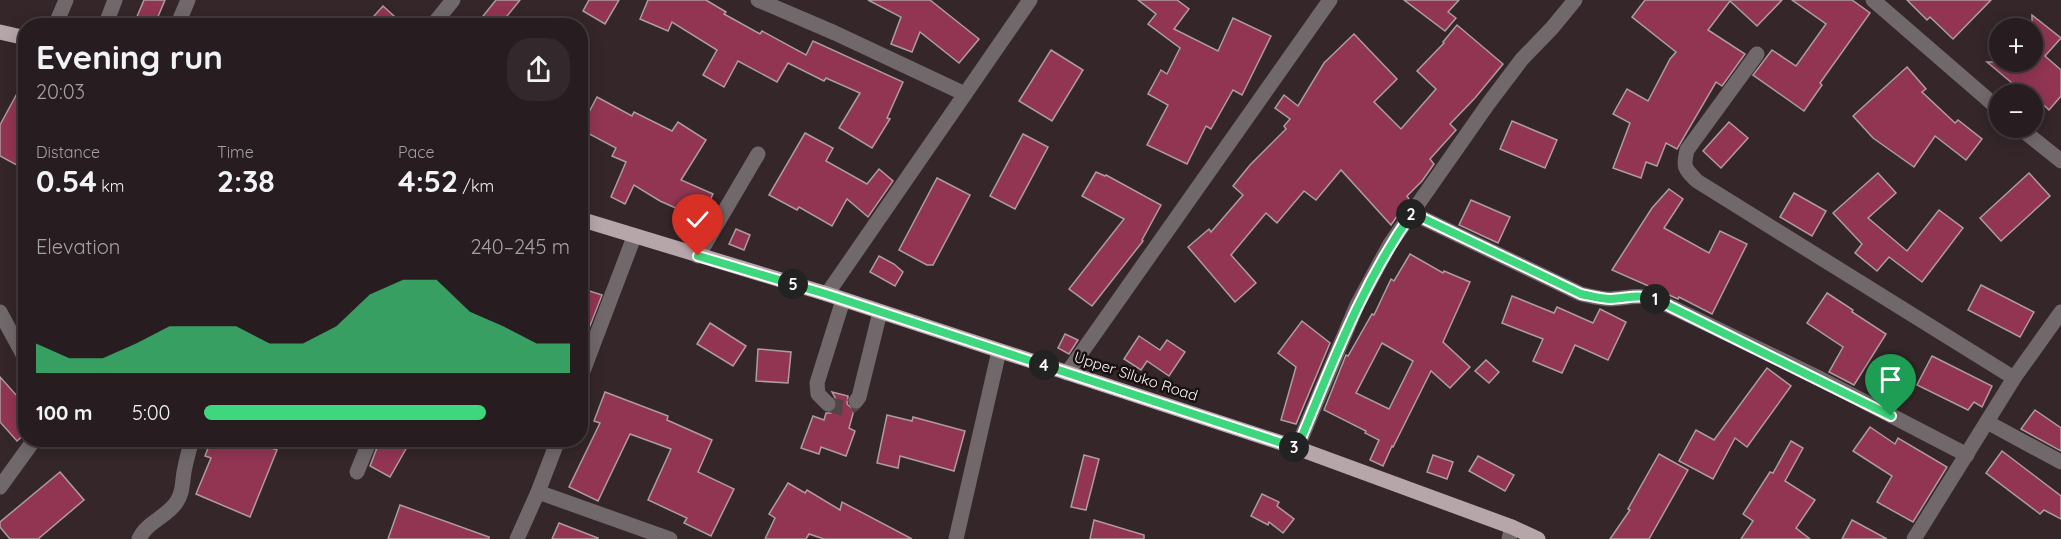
<!DOCTYPE html>
<html lang="en">
<head>
<meta charset="utf-8">
<style>
  body { margin:0; font-family:Quicksand,sans-serif; background:#33292c; color:#f1f3f6; height:100vh; display:flex; flex-direction:column; font-size:22px; white-space:nowrap }
  * { box-sizing:border-box; margin:0 }
  p { font-size:20px; color:#a4a1a4 }
  .icon { flex:none; width:33px; height:33px; fill:none; stroke:currentColor; stroke-width:2; stroke-linecap:round; stroke-linejoin:round }
  .map { position:relative; flex:1; overflow:hidden }
  .details { position:absolute; left:18px; top:18px; width:570px; height:429px; display:flex; flex-direction:column; background:#271c1f; border-radius:24px; box-shadow:0 3px 15px #0003,0 0 0 2px #433a3d }
  .details>* { flex:none }
  .tools { position:absolute; left:1989px; top:18px; display:grid; gap:12px }
  .tools a { display:grid; place-items:center; width:54px; height:54px; border-radius:50%; background:#271c1f; box-shadow:0 3px 15px #0003,0 0 0 2px #433a3d; font-size:30px }
  .pin { position:absolute; display:grid; place-items:center; width:51px; height:51px; color:#fff; margin:-62px -26px; border-radius:50% 50% 50% 0; rotate:-45deg; box-shadow:0 0 6px #0007 }
  .pin .icon { rotate:45deg }
  .km { position:absolute; width:30px; height:30px; margin:-15px; border-radius:50%; background:#222; color:#fff; font-size:16px; line-height:30px; text-align:center }
  .round { display:grid; place-items:center; flex:none; width:63px; height:63px; border-radius:24px; background:#33292c }
  .summary { display:flex; align-items:center; justify-content:space-between; height:102px; padding:0 18px }
  h1 { font-size:33px; font-weight:700; line-height:45px }
  .metrics { display:grid; grid-template-columns:repeat(3,1fr); gap:9px; height:102px; padding:6px 18px }
  .metrics div { display:grid; align-content:center }
  .metrics b { font-size:30px; font-weight:700 }
  .metrics small { font-size:16px; font-weight:400 }
  .metrics p { font-size:16px }
  .chart { height:168px; padding:12px 18px }
  .chart p { display:flex; justify-content:space-between }
  .chart svg { width:100%; height:108px; margin-top:6px; fill:#3ed77d; opacity:.7 }
  ul { padding:0 18px; list-style:none; font-size:20px }
  li { display:grid; grid-template-columns:96px 72px 1fr; align-items:center; height:45px }
  li i { height:15px; border-radius:8px; background:#3ed77d }
  .map>svg:first-child { display:block }
</style>
</head>
<body>
<div class="map">
<svg width="2061" height="539" viewBox="0 0 2061 539">
  <rect width="100%" height="100%" fill="#342629"/>
  <g fill="#913553" stroke="#ad9ca0" stroke-width="1.5" fill-rule="evenodd">
    <path d="M144 0H165L154 26H133Z"/>
    <path d="M496 0H520L499 26H475Z"/>
    <path d="M589 0H619L605 24 583 11Z"/>
    <path d="M648 0H706L726 12 724 14 760 34 762 31 806 55 813 41 903 82 887 118 890 119 872 148 839 128 860 93 826 78 824 81 788 63 777 82 738 61 724 87 703 75 717 50 672 22 668 31 640 19Z"/>
    <path d="M868 0H930L979 39 959 63 920 32 912 52 891 44 901 17Z"/>
    <path d="M1138 0H1177L1189 9 1174 29 1218 51 1233 18 1271 36 1242 95 1233 90 1211 129 1206 126 1187 164 1147 145 1168 105 1148 94 1161 70 1167 74 1180 48 1148 24 1156 14Z"/>
    <path d="M1404 0H1459L1448 12 1456 18 1445 31Z"/>
    <path d="M1645 0H1782L1757 26 1730 1 1708 30 1745 54 1722 86 1716 82 1677 149 1666 143 1657 166 1646 162 1641 178 1613 168 1630 123 1613 114 1627 89 1648 101 1670 59 1676 52 1632 17Z"/>
    <path d="M1792 0H1852L1870 13 1820 83 1822 85 1804 111 1753 75 1772 50 1796 66 1826 24Z"/>
    <path d="M1907 0H1991L1953 39 1930 17 1927 20Z"/>
    <path d="M383 6 405 26H365Z"/>
    <path d="M2032 15 2061 38 2045 56 2061 70V96L2049 110 2032 94 2020 86 2018 88 1987 62H2032Z"/>
    <path d="M1457 25 1503 64 1475 98 1450 124 1456 130 1430 159 1434 164 1422 181 1407 196 1409 199 1391 225 1341 170 1316 200 1304 191 1277 223 1266 213 1231 255 1256 283 1235 302 1188 247 1209 229 1211 232 1243 195 1233 186 1250 165 1286 129 1284 126 1290 119 1275 108 1284 95 1298 106 1324 63 1354 34 1397 79 1374 102 1401 129 1436 89 1417 71 1444 43 1443 42Z"/>
    <path d="M1051 50 1083 70 1052 121 1019 101Z"/>
    <path d="M1907 67 1926 89 1922 92 1955 123 1958 120 1982 139 1966 160 1935 136 1914 167 1873 138 1853 116Z"/>
    <path d="M26 77V170L0 156V125Z"/>
    <path d="M597 97 632 116 634 112 672 131 678 122 706 140 681 180 713 194 705 211 693 206 689 214 660 201 634 185 625 204 611 197 626 162 612 156 616 148 580 129Z"/>
    <path d="M1512 121 1557 140 1545 168 1500 149Z"/>
    <path d="M1729 122 1748 138 1721 168 1703 151Z"/>
    <path d="M805 133 833 148 826 161 867 184 879 169 893 181 868 217 847 199 832 226 799 207 797 210 769 195Z"/>
    <path d="M1023 134 1048 147 1015 209 990 196Z"/>
    <path d="M1096 172 1105 176 1106 175 1161 205 1142 240 1143 241 1092 306 1069 289 1124 219 1082 196Z"/>
    <path d="M1878 173 1896 193 1868 218 1907 251 1939 210 1963 228 1922 282 1889 257 1877 271 1855 253 1862 244 1833 213Z"/>
    <path d="M2029 173 2050 196 2001 241 1980 218Z"/>
    <path d="M937 178 970 195 933 265H927L899 250Z"/>
    <path d="M1669 189 1683 199 1664 228 1709 253 1720 231 1747 244 1712 314 1679 297 1678 299 1612 270 1652 208Z"/>
    <path d="M1794 193 1826 211 1812 236 1780 217Z"/>
    <path d="M1471 200 1510 217 1498 243 1459 225Z"/>
    <path d="M736 229 750 235 744 250 729 244Z"/>
    <path d="M1410 254 1443 273 1444 271 1470 282 1443 342 1470 367 1450 388 1431 371 1393 447 1392 446 1383 466 1370 460 1379 440 1365 433 1366 431 1324 410 1346 355 1348 356 1372 314 1374 315 1391 279 1394 281ZM1382 343 1413 361 1389 409 1356 393Z"/>
    <path d="M879 256 894 264 903 272 895 286 870 272Z"/>
    <path d="M1981 285 2034 312 2020 337 1968 310Z"/>
    <path d="M580 288 602 295 586 336 580 334Z"/>
    <path d="M1827 293 1853 310 1852 312 1886 334 1854 385 1829 372 1843 347 1807 323Z"/>
    <path d="M1512 296 1554 313 1557 307 1593 323 1600 309 1626 322 1608 360 1575 345 1562 373 1533 361 1543 339 1502 323Z"/>
    <path d="M1302 321 1330 343 1296 424 1281 420 1296 367 1278 353Z"/>
    <path d="M710 323 746 346 733 366 697 344Z"/>
    <path d="M1065 334 1078 340 1069 354 1058 348Z"/>
    <path d="M1139 336 1160 350 1167 340 1185 352 1169 376 1147 361 1141 370 1124 359Z"/>
    <path d="M758 349 791 352 788 383 756 381Z"/>
    <path d="M1932 356 1992 386 1982 407 1974 402 1968 410 1917 385Z"/>
    <path d="M1486 360 1499 372 1489 383 1475 371Z"/>
    <path d="M1767 368 1791 386 1747 447 1735 438 1713 479 1679 461 1696 430 1714 440Z"/>
    <path d="M0 377 26 406V433L17 441 0 422Z"/>
    <path d="M605 392 668 416 667 420 712 440 698 472 734 489 711 536 684 523 687 518 648 500 671 449 630 434 598 501 569 487 600 423 594 421Z"/>
    <path d="M832 392 848 396 847 404 854 410 849 428 855 431 846 456 821 447 819 454 801 448 813 416 824 420 826 413H831L837 407V401Z"/>
    <path d="M2035 410 2061 428V451L2021 429Z"/>
    <path d="M887 415 912 421 913 417 965 431 954 471 900 456 898 468 877 463Z"/>
    <path d="M1870 427 1895 444 1898 438 1947 467 1913 522 1877 502 1892 476 1853 451Z"/>
    <path d="M211 440H248L277 450 250 517 196 494 211 458 205 456Z"/>
    <path d="M380 440H411L390 477 370 466Z"/>
    <path d="M1791 441 1803 448 1785 481 1815 500 1796 528 1810 539H1741L1753 521 1743 514 1770 472 1773 473Z"/>
    <path d="M2002 451 2061 496V519L2044 510 2040 514 1986 473Z"/>
    <path d="M1659 454 1688 470 1649 539H1610L1630 510 1628 509Z"/>
    <path d="M1084 455 1099 459 1086 510 1071 507Z"/>
    <path d="M1433 455 1453 462 1447 479 1427 472Z"/>
    <path d="M1478 456 1514 475 1505 491 1469 471Z"/>
    <path d="M60 472 84 500 38 539H10L0 527V522Z"/>
    <path d="M788 483 805 493 807 490 840 510 842 502 912 539H824L809 534 806 539H765L775 518 769 514Z"/>
    <path d="M1262 494 1279 502 1277 506 1294 519 1283 533 1269 522 1268 525 1251 516Z"/>
    <path d="M400 505 489 537V539H388Z"/>
    <path d="M1094 520 1144 535V539H1090Z"/>
    <path d="M1852 520 1887 539H1842Z"/>
    <path d="M559 523 598 538V539H552Z"/>
  </g>
  <g fill="none" stroke-linecap="round" stroke-linejoin="round">
    <path stroke="#524447" stroke-width="15" stroke-dasharray="15 8" stroke-linecap="butt" d="M828 404C839 407 849 412 856 401"/>
    <g stroke="#70686a" stroke-width="15">
      <path d="M758 0 835 33 965 94"/>
      <path d="M1873 0 2000 110"/>
      <path d="M55 26 66 0"/>
      <path d="M105 26 115 0"/>
      <path d="M177 26 188 0"/>
      <path d="M432 26 453 0"/>
      <path d="M1757 54 1687 150C1683 167 1684 168 1697 181L2014 378"/>
      <path d="M2020 128 2061 161"/>
      <path d="M1412 213 1581 294C1591 296 1600 299 1611 299 1627 298 1639 294 1655 299L1815 376 1967 455"/>
      <path d="M698 256 758 154"/>
      <path d="M827 294 1030 0"/>
      <path d="M0 312 26 360"/>
      <path d="M1067 373 1330 0"/>
      <path d="M580 379 634 237"/>
      <path d="M856 401 859 397 880 312"/>
      <path d="M828 404 818 394 817 383 843 300"/>
      <path d="M1987 422 2061 462"/>
      <path d="M1297 448 1357 305 1390 244 1488 104 1522 59 1552 28 1575 0"/>
      <path d="M357 472 370 440"/>
      <path d="M0 487 34 440"/>
      <path d="M538 492 670 539"/>
      <path d="M139 539C147 522 165 518 176 503 183 493 182 484 184 472 186 461 189 450 192 440"/>
      <path d="M517 539 538 492 558 440"/>
      <path d="M956 539 999 351"/>
      <path d="M1509 539 1512 527"/>
      <path d="M1914 539 2014 378 2061 312"/>
    </g>
    <g stroke="#b6a6aa" stroke-width="15">
      <path d="M0 32 26 38"/>
      <path d="M580 219 827 294 1297 448 1512 527 1538 539"/>
    </g>
  </g>
  <g fill="none" stroke-linecap="round" stroke-linejoin="round">
    <defs>
      <path id="route" d="M698 256 826 294 1297 448C1332 365 1360 287 1412 213L1581 294C1591 296 1600 299 1611 299 1627 298 1639 294 1655 299L1891 416"/>
    </defs>
    <use href="#route" stroke="#fff" stroke-width="12"/>
    <use href="#route" stroke="#3ed77d" stroke-width="8"/>
  </g>
  <g text-anchor="middle" dominant-baseline="central" stroke-width="5" stroke-linejoin="round" paint-order="stroke">
    <g font-size="15" fill="#faf1f3" stroke="#171112">
      <text transform="translate(1136 376) rotate(18)">Upper Siluko Road</text>
    </g>
  </g>
</svg>
<div class="tools">
<a>+</a>
<a>−</a>
</div>
<div class="pin" style="left:1891px;top:416px;background:#1e9e55"><svg class="icon" aria-label="arrive" viewBox="0 0 24 24"><path d="M6 21V4h12l-3 4 3 4H6"/></svg></div>
<div class="pin" style="left:698px;top:256px;background:#d93025"><svg class="icon" aria-label="check" viewBox="0 0 24 24"><path d="M5 12l5 5 9-10"/></svg></div>
<b class="km" style="left:1655px;top:299px">1</b>
<b class="km" style="left:1411px;top:214px">2</b>
<b class="km" style="left:1294px;top:447px">3</b>
<b class="km" style="left:1044px;top:365px">4</b>
<b class="km" style="left:793px;top:284px">5</b>
<section class="details">
<div class="summary"><div><h1>Evening run</h1><p>20:03</p></div><a class="round"><svg class="icon" aria-label="share" viewBox="0 0 24 24"><path d="M12 15V3M7 8l5-5 5 5M5 13v7h14v-7"/></svg></a></div>
<div class="metrics">
<div><p>Distance</p><b>0.54<small> km</small></b></div>
<div><p>Time</p><b>2:38</b></div>
<div><p>Pace</p><b>4:52<small> /km</small></b></div>
</div>
<div class="chart"><p><span>Elevation</span>240–245 m</p>
<svg viewBox="0 0 160 44" preserveAspectRatio="none"><path d="M0 44V32L10 38L20 38L30 32L40 25L50 25L60 25L70 32L80 32L90 25L100 12L110 6L120 6L130 19L140 25L150 32L160 32V44z"/></svg>
</div>
<ul>
<li><b>100 m</b>5:00<i style="width:77%"></i></li>
</ul>
</section>
</div>
</body>
</html>
